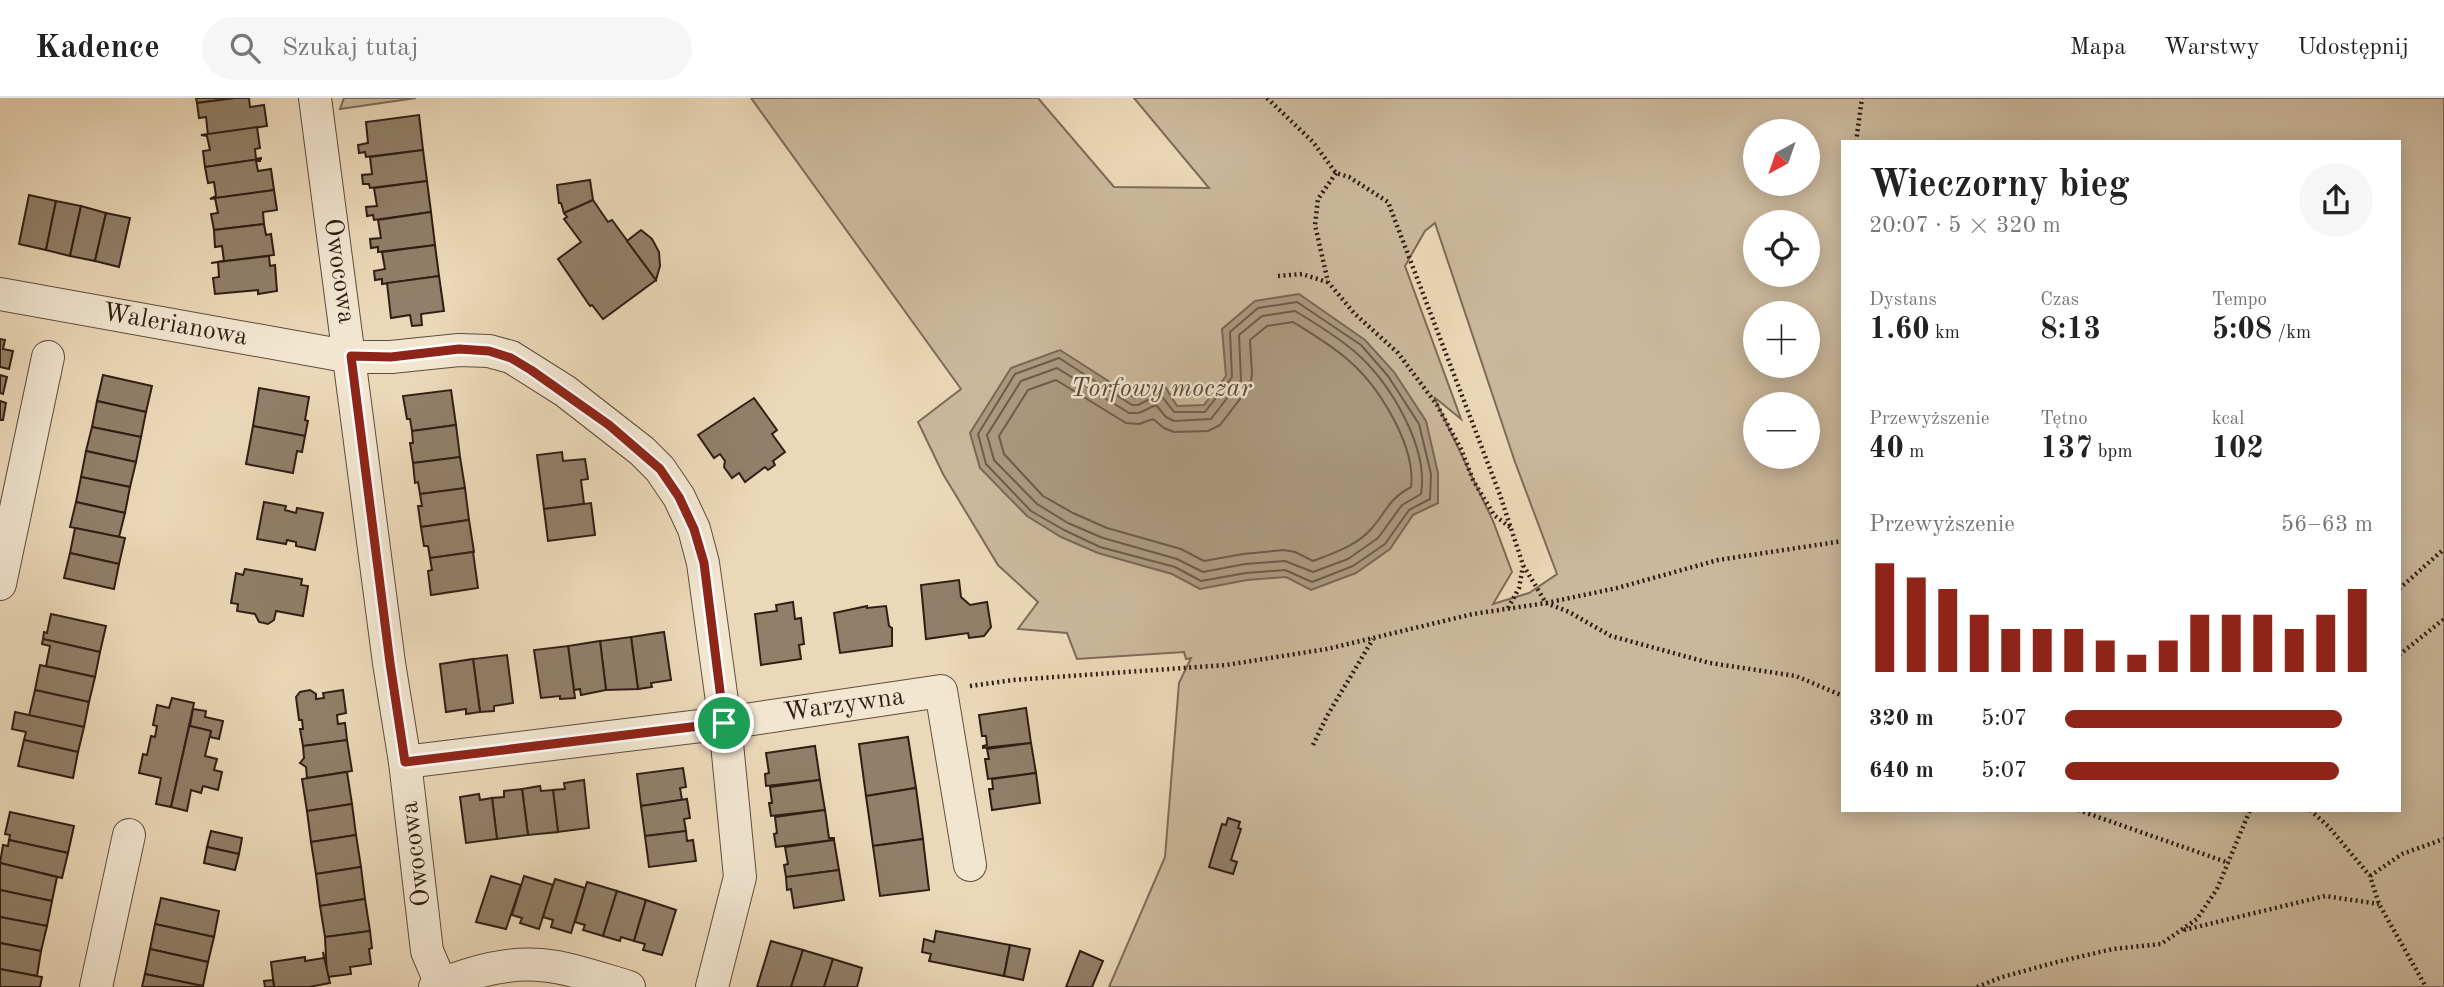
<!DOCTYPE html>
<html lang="pl">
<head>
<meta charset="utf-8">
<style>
  body { margin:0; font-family:"Old Standard TT",serif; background:#f6f6f6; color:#222; height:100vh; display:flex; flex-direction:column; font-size:26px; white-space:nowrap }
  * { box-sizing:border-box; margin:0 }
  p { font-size:23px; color:#767676 }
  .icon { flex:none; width:38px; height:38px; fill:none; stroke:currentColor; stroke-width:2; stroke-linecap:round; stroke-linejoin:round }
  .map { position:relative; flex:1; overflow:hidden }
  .details { position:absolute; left:1841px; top:42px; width:560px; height:672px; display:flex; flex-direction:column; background:#fff; border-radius:0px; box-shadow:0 4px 18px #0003 }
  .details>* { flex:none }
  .needle { width:46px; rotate:220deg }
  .tools { position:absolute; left:1743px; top:21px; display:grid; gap:14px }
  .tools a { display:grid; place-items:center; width:77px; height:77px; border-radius:50%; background:#fff; box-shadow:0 4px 18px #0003; font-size:35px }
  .pin { position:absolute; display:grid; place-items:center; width:60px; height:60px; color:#fff; margin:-30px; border:4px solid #fff; border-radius:50%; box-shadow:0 2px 7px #0007 }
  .round { display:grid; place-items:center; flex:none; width:74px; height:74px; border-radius:37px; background:#f6f6f6 }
  .headline { display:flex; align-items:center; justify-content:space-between; height:119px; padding:0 28px }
  h1 { font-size:38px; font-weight:700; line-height:52px }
  .figures { display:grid; grid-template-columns:repeat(3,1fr); gap:10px; height:119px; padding:7px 28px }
  .figures div { display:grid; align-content:center }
  .figures b { font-size:30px; font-weight:700 }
  .figures small { font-size:19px; font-weight:400 }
  .figures p { font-size:19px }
  .chart { height:196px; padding:14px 28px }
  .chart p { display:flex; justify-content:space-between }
  .chart svg { width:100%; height:126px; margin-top:7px; stroke:#8f2418; stroke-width:6 }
  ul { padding:0 28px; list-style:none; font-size:23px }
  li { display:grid; grid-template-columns:112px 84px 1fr; align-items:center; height:52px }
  li i { height:18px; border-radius:9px; background:#8f2418 }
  header { display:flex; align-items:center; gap:42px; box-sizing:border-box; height:98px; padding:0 35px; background:#fff; border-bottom:2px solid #e0e0e0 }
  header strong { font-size:33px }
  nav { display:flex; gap:38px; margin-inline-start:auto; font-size:24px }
  .search { width:490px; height:63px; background:#f6f6f6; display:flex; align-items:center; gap:18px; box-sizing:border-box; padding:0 24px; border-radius:38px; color:#767676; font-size:26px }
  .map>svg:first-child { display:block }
</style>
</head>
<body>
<header>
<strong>Kadence</strong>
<div class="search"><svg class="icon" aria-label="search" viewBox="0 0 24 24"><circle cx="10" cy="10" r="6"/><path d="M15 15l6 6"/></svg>Szukaj tutaj</div>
<nav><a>Mapa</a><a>Warstwy</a><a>Udostępnij</a></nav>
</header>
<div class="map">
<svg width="2444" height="889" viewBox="0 0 2444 889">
  <rect width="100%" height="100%" fill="#ebd8b8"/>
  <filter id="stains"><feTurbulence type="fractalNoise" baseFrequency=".00286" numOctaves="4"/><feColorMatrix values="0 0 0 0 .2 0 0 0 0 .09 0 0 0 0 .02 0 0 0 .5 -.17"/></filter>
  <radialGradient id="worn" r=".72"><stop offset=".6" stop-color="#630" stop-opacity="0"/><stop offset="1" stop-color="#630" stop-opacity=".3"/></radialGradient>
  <g fill="#cbb89c" stroke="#7d6b58" stroke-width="2" fill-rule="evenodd">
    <path d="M344 0H416L340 11Z"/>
    <path d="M751 0H1038L1114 89 1209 90 1134 0H2444V889H1109L1165 759 1179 585 1191 560 1186 561 1184 554 1077 561 1067 535 1018 531 1038 504 998 467 943 376 918 324 961 291ZM1755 33H1808V86H1755ZM1843 44H2399V712H1843ZM1755 124H1808V177H1755ZM1435 125 1515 364 1557 476 1529 495 1493 506 1512 474 1493 423 1434 299 1461 321 1405 168 1425 133ZM1755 215H1808V268H1755ZM1755 306H1808V359H1755Z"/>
  </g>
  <path fill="#ab9980" stroke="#796855" stroke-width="2" d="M1299 196 1365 242 1394 274 1426 323 1438 375V405L1413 417 1390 451 1356 475 1311 492 1286 479 1247 482 1200 491 1172 476 1098 455 1061 439 1027 418 980 370 970 335 1011 270 1060 252 1135 300 1163 285 1177 308 1204 307 1226 278 1222 231 1255 203Z"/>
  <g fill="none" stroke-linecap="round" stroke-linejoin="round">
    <g stroke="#6d5c4a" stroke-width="2">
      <path d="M1297 204 1361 247 1388 278 1419 326 1431 376 1430 401 1409 412 1385 446 1353 468 1312 484 1285 472 1246 475 1201 483 1175 469 1100 449 1064 432 1031 413 986 366 978 336 1015 276 1059 260 1132 307H1138L1160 296 1174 314H1205L1232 279 1230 234 1258 210Z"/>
      <path d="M1295 213C1315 225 1336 238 1354 253 1389 282 1429 349 1421 396L1402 407 1378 440 1348 461 1313 474 1285 463 1245 466 1203 474 1177 461 1103 440 1068 425 1037 406 994 362 987 337 1021 283 1057 270 1129 315H1139L1156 307 1166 319 1174 323 1211 321 1241 282 1239 237 1262 218Z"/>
      <path d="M1293 224C1311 235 1331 247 1347 261 1378 287 1416 347 1411 389 1389 401 1388 411 1372 430 1358 447 1334 455 1313 463L1295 454 1284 452 1243 456 1204 463 1181 451 1107 430 1073 415 1043 398 1004 356 999 338 1028 292 1056 282 1126 325 1139 326 1153 321 1164 330 1174 334 1208 333 1220 327 1250 288 1252 276 1250 242 1267 228Z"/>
    </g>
  </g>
  <g fill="#917f69" stroke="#2f1e14" stroke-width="2">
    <path d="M196 0H235L197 5Z"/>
    <path d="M235 0H249L250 9 264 7 267 28 208 37 206 19 199 20 197 5Z"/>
    <path d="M419 17 423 52 366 59 365 54 359 55 358 47 368 45 366 24Z"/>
    <path d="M257 29 260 50 255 51 256 61 261 60V61L205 69 203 53 210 52 207 38 201 37Z"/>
    <path d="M423 52 427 83 370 90 369 86H363L362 77 372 76 370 59Z"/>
    <path d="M260 61V63H256L258 73 271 71 274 92 210 101 216 98 214 84 208 85 205 69Z"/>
    <path d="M590 82 593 102 564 115 561 105H559L557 87Z"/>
    <path d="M427 83 431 114 374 122 373 117 367 118 366 109 377 108 374 90Z"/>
    <path d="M274 92 277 112 263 114 264 126 214 132 211 116 218 115 215 100Z"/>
    <path d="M29 97 56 103 46 152 19 146Z"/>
    <path d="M593 102 608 124 612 122 656 182 603 221 592 207 590 208 558 161 581 144 564 121 567 119 564 115Z"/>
    <path d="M56 103 81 108 70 158 46 152Z"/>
    <path d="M81 108 106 115 95 163 70 158Z"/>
    <path d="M431 114 435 147 378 154V149L371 150 370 141 381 140 378 122Z"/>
    <path d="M106 115 130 120 119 169 95 163Z"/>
    <path d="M264 126 266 137 271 136 274 157 211 165 224 163 222 148 215 149 214 132Z"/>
    <path d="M641 132 652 141 659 154 660 168 656 182 627 143Z"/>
    <path d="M435 147 439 178 382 186V181L375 182 374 173 385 171 382 154Z"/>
    <path d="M269 158 270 168 275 167 277 193 258 196V192L215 196 213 180 219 179 218 164Z"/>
    <path d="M439 178 444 213 421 216 422 227 412 228 410 217 391 220 387 185Z"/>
    <path d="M0 241 5 242 3 251 13 253 9 271 0 269Z"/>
    <path d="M0 277 7 279 3 296 0 295Z"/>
    <path d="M103 277 152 288 146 314 97 303Z"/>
    <path d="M259 290 309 299 305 322 308 323 305 338 253 328Z"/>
    <path d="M451 292 456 327 412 333 410 321H407L403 298Z"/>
    <path d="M754 300 777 332 772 336 785 354 773 363 775 367 768 372 765 369 745 384 739 375 732 380 724 369 725 363 720 356 714 360 698 337Z"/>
    <path d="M0 303 6 305 3 322H0Z"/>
    <path d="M97 303 146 314 141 339 92 329Z"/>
    <path d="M456 327 460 359 413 365 410 345H413L412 333Z"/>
    <path d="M253 328 305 338 302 354 297 353 293 375 246 366Z"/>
    <path d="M92 329 141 339 136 364 86 353Z"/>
    <path d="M86 353 136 364 130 389 81 379Z"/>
    <path d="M562 354 563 363 585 361 588 381 581 382 584 406 544 411 537 357Z"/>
    <path d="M460 359 465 390 420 396 418 384 415 385 413 365Z"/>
    <path d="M81 379 130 389 125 415 76 404Z"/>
    <path d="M465 390 469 422 421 429 418 408H422L420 396Z"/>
    <path d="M76 404 125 415 119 439 70 429Z"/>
    <path d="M264 404 286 408 285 412 296 415 297 410 323 415 315 452 296 448V444L287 442 286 446 257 441Z"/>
    <path d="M591 405 595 437 548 443 544 411Z"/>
    <path d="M469 422 474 454 430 460 428 448H424L421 429Z"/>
    <path d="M75 430 125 440 119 466 70 455Z"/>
    <path d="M473 454 478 490 431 497 428 473 432 472 430 460Z"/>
    <path d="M70 455 119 466 114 491 64 480Z"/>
    <path d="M245 471 302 481 301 487 308 488 303 518 276 513 274 522 268 526 259 524 255 516 237 513 238 506 231 505 236 475 243 477Z"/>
    <path d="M959 482 961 499 970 507 987 504 991 529 984 538 969 540 968 535 926 541 921 487Z"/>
    <path d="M793 504 795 521 801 520 804 546 799 547 801 561 761 567 755 516 777 513 776 507Z"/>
    <path d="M867 508V510L886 508 889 528 892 530V548L840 555 834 515Z"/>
    <path d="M51 516 106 528 100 554 43 541 44 534 47 535Z"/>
    <path d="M664 534 671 582 651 585 652 589 638 591 631 539Z"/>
    <path d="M631 539 638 591 606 592 600 543Z"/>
    <path d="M43 541 100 554 95 579 46 568 50 548 42 546Z"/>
    <path d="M600 543 606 592 581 597 580 591 574 592 568 548Z"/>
    <path d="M568 548 575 600 560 601V598L541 600 534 552Z"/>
    <path d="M507 557 513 605 494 608V613L480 614 473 561Z"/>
    <path d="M473 561 480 614 466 616V611L446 614 440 566Z"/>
    <path d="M40 567 95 579 89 604 35 592Z"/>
    <path d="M35 592 89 604 84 629 29 618Z"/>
    <path d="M310 592 316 596V601L324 600 323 595 343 592 346 615 337 617 338 626 345 625 347 642 303 648 300 631H303L302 622H299L296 599 300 594Z"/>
    <path d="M172 600 194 605 171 709 156 706 161 680 139 675 143 656 147 657 151 638 155 639 157 628 153 627 157 607 169 610Z"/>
    <path d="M1026 610 1031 645 983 650V648L987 647 986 638H982L979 617Z"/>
    <path d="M193 611 206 613 205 619 223 623 219 641 210 639 211 633 190 628Z"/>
    <path d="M15 614 84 629 78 654 24 642 26 634 12 631Z"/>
    <path d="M190 625V628L211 633 205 658 217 661 214 672 222 674 218 692 203 688 201 695 191 692 187 713 171 709Z"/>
    <path d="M908 639 916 690 866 698 859 646Z"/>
    <path d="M24 642 78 654 73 680 18 668Z"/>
    <path d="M347 642 352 673 307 680 306 669 300 665 304 660 303 648Z"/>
    <path d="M1031 645 1036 675 988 681 985 661H989L987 651Z"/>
    <path d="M815 648 820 682 766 688 765 676 769 675 766 655Z"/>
    <path d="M683 670 686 689 680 690 682 702 641 708 637 676Z"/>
    <path d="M347 674 352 706 307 713 302 681Z"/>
    <path d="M1036 675 1040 705 992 712 989 691H993L992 681Z"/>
    <path d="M584 682 589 730 558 734 553 692 565 691 564 685Z"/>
    <path d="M820 682 825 712 771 718 769 705H772L770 689Z"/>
    <path d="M540 688 541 693 553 692 558 734 528 737 522 691Z"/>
    <path d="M916 690 923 741 873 748 866 698Z"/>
    <path d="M522 691 528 737 497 741 492 700 504 699V693Z"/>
    <path d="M479 696 480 702 492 700 497 741 466 745 460 699Z"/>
    <path d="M687 701 690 720 684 721 686 733 645 738 641 708Z"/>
    <path d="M352 706 356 737 311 744 307 713Z"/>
    <path d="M825 712 829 740H834V742L776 749 774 736 777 735 775 719Z"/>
    <path d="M10 714 74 728 68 755 9 742 10 737 5 736Z"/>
    <path d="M1228 720 1240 724 1238 730 1241 731 1231 762 1237 764 1233 776 1209 769 1222 726 1226 727Z"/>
    <path d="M211 733 242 740 239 756 207 749Z"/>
    <path d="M686 733 687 743 693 742 696 763 649 769 645 738Z"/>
    <path d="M356 737 361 769 316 776 311 744Z"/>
    <path d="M923 741 929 792 880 798 873 748Z"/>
    <path d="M9 742 68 755 62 780 0 765 3 747 8 748Z"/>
    <path d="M834 742 839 772 786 779 784 767 788 766 785 749Z"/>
    <path d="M207 749 239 756 235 772 204 765Z"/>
    <path d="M0 765 57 779 52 803 0 792Z"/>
    <path d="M361 769 365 801 320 808 316 776Z"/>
    <path d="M839 772 844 802 794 810 791 791 787 792 786 779Z"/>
    <path d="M491 778 521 787 506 831 476 824Z"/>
    <path d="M524 778 553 787 539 831 520 825 522 820 512 817Z"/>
    <path d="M555 781 585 790 571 835 551 829 553 822 543 819Z"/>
    <path d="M587 784 617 793 603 838 583 832 585 827 575 824Z"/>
    <path d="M0 792 52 803 47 828 0 819Z"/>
    <path d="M617 793 646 802 634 843 621 839 620 843 603 838Z"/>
    <path d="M161 800 219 813 214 839 155 826Z"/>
    <path d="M365 801 370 833 325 839 320 808Z"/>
    <path d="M646 802 676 812 662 857 643 852 645 846 634 843Z"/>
    <path d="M0 819 47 828 41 853 0 845Z"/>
    <path d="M155 826 214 839 208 864 150 851Z"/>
    <path d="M370 833 372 850 369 851 371 866 350 869 351 876 327 879 325 839Z"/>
    <path d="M936 833 1010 847 1004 878 929 863 931 856 922 854 924 841 934 844Z"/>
    <path d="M771 843 803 852 791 889H757Z"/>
    <path d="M0 845 41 853 37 878 0 871Z"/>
    <path d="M1010 847 1030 851 1023 882 1004 878Z"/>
    <path d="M150 851 208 864 203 888 145 876Z"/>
    <path d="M803 852 833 861 824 889H791Z"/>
    <path d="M1080 853 1103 863 1092 889H1066Z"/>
    <path d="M323 854 330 885 309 889H274L271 864 305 859V863L324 860Z"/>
    <path d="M833 861 862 870 857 889H824Z"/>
    <path d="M0 871 42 879 40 889H0Z"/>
    <path d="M145 876 203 888V889H142Z"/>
    <path d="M273 882 274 889H265L264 883Z"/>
  </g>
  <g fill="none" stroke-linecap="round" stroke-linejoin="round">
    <defs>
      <g id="street">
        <path d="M315 0 389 565 405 664 427 853 441 886"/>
        <path d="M0 196 351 259H391L459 252 489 253 511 259 565 293 642 353 660 371 679 399 694 431 703 465 725 625 740 779 712 889"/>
        <path d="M0 486 48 259"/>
        <path d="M405 664 725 625 941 593 970 767"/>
        <path d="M96 889 129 737"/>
        <path d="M435 889C446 883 459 880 471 876 535 856 568 871 629 889"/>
      </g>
    </defs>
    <use href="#street" stroke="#5e4c3d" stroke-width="34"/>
    <g stroke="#2f1e14" stroke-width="4.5" stroke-dasharray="2 3.5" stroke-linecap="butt">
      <path d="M1267 0 1313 44 1336 75 1349 79 1388 104 1500 397 1523 467 1546 505 1617 490 1718 462 1843 443"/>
      <path d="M1856 44 1862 0"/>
      <path d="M1336 75 1318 101 1315 127 1328 184 1354 215 1398 255 1437 307 1461 351 1473 382 1494 417 1511 430"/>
      <path d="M1278 178 1302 176 1327 184"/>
      <path d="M2399 491 2444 451"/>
      <path d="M1508 510 1519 490 1523 468"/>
      <path d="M2399 557 2444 521"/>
      <path d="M970 588 1013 582 1226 567 1327 551 1473 516 1546 505 1569 514 1611 538 1710 565 1796 578 1843 598"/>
      <path d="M1313 647 1327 618 1373 541"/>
      <path d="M2078 712 2229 765"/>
      <path d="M2310 712 2328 728 2370 778 2379 806 2426 889"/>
      <path d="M2370 778 2402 756 2444 741"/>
      <path d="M2184 832 2325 798 2379 806"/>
      <path d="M1977 889 2002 879 2057 864 2113 851 2161 846 2197 821 2217 791 2250 712"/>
    </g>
    <use href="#street" stroke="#f2e6d1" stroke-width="32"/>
  </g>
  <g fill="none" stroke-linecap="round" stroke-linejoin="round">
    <defs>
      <path id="route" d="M459 251 489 253 511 260 531 272 609 327 660 371 679 399 694 431 704 465 724 625 405 664 390 565 351 258 391 259Z"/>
    </defs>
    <use href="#route" stroke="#fff" stroke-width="14"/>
    <use href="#route" stroke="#8f2418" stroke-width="9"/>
  </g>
  <g text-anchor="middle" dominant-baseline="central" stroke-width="5" stroke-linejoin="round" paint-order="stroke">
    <g font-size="26" fill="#2f1e14" stroke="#f2e6d1">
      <text transform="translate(339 173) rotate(82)">Owocowa</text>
      <text transform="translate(175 227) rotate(10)">Walerianowa</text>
      <text transform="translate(844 607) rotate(-8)">Warzywna</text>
      <text transform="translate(416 756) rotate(-97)">Owocowa</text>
    </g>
    <g font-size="26" font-style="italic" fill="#5e4c3d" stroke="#f2e6d1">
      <text x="1161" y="291">Torfowy moczar</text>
    </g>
  </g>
  <rect width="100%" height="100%" filter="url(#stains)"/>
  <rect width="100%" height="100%" fill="url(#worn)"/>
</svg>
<div class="tools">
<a><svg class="needle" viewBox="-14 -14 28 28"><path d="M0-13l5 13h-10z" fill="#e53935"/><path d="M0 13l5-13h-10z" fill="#767676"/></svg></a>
<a><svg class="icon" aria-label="locate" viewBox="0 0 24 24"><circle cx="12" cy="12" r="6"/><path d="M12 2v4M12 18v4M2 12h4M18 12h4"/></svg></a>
<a>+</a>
<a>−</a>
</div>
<div class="pin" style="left:724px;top:625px;background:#1e9e55"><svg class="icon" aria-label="arrive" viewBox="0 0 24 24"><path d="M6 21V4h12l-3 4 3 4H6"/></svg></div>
<section class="details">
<div class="headline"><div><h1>Wieczorny bieg</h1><p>20:07 · 5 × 320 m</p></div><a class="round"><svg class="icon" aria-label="share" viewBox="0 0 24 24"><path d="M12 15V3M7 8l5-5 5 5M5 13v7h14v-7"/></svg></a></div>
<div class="figures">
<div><p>Dystans</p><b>1.60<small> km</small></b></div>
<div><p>Czas</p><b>8:13</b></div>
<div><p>Tempo</p><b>5:08<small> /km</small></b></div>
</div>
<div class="figures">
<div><p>Przewyższenie</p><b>40<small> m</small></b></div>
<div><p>Tętno</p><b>137<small> bpm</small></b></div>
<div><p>kcal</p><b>102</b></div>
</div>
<div class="chart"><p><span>Przewyższenie</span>56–63 m</p>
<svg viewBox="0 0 160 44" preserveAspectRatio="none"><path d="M5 44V6M15 44V11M25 44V15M35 44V24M45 44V29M55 44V29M65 44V29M75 44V33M85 44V38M95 44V33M105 44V24M115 44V24M125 44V24M135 44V29M145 44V24M155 44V15"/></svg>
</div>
<ul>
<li><b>320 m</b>5:07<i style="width:90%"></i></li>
<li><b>640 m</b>5:07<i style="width:89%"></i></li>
</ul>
</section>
</div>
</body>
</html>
